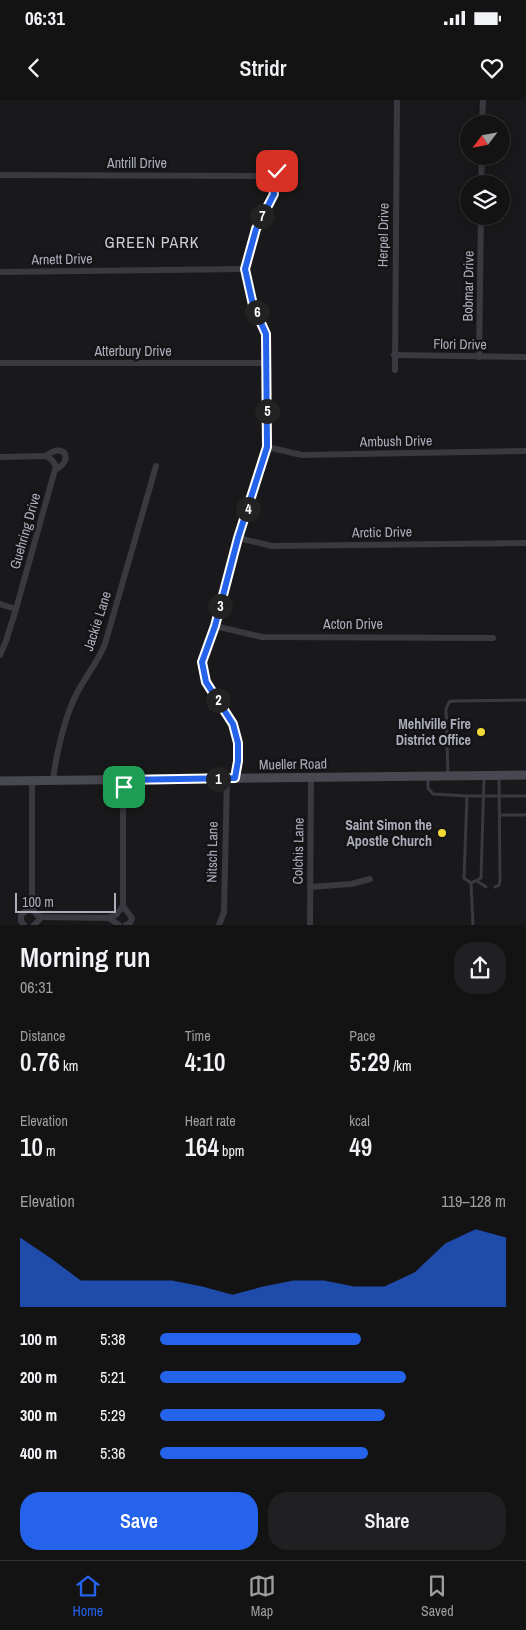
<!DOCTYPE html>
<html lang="en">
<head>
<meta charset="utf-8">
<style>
  body { margin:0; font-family:"Archivo Narrow",sans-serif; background:#202022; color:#f1f3f6; height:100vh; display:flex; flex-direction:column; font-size:19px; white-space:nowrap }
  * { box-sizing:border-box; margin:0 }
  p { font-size:16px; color:#9d9ea0 }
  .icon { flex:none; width:28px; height:28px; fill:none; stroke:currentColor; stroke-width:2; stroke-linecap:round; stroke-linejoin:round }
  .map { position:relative; height:825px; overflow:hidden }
  .side { display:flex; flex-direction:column; background:#131314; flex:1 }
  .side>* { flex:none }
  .needle { width:32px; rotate:238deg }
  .controls { position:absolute; left:460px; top:15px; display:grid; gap:10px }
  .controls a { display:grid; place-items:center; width:50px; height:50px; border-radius:50%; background:#131314; box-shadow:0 2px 12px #0003,0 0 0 1px #323234; font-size:25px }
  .scale { position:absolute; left:15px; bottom:12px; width:101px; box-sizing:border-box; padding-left:5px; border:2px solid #abadba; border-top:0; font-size:14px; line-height:18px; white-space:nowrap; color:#abadba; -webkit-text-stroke:4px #141316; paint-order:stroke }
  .pin { position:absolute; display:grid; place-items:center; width:42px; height:42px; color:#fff; margin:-21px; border-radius:10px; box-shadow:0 2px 8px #0006 }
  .km { position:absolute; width:25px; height:25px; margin:-12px; border-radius:50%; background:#222; color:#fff; font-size:14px; line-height:25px; text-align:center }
  .round { display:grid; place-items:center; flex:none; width:52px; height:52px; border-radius:20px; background:#202022 }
  .overview { display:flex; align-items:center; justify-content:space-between; height:85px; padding:0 20px }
  h1 { font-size:28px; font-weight:600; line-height:38px }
  .figures { display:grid; grid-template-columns:repeat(3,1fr); gap:8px; height:85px; padding:5px 20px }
  .figures div { display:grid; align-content:center }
  .figures b { font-size:25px; font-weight:600 }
  .figures small { font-size:14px; font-weight:400 }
  .figures p { font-size:14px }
  .chart { height:140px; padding:10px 20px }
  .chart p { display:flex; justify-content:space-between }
  .chart svg { width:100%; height:90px; margin-top:5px; fill:#2563eb; opacity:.7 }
  .cta { display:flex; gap:10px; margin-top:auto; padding:10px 20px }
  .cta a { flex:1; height:58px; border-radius:20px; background:#2563eb; color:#fff; font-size:20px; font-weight:600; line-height:58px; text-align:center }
  .cta a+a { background:#202022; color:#f1f3f6 }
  ul { padding:0 20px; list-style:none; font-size:16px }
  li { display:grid; grid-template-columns:80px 60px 1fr; align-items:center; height:38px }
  li i { height:12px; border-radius:6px; background:#2563eb }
  .status { display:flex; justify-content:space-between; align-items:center; height:35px; padding:0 25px; background:#131314; direction:ltr }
  .status svg { height:14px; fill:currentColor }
  header { display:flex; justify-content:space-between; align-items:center; height:65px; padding:0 20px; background:#131314; font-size:22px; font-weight:600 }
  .tabs { display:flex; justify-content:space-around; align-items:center; height:70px; border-top:1px solid #323234; background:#131314; font-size:14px; color:#9d9ea0 }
  .tabs a { display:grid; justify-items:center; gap:2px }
  .tabs .on { color:#2563eb }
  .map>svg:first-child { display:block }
</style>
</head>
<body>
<div class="status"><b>06:31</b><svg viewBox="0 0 49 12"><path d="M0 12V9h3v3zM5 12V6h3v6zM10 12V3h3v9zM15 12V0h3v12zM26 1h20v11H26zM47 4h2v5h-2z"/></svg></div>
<header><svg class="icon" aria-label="back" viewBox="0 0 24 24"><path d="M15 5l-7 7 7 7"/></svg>Stridr<svg class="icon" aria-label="heart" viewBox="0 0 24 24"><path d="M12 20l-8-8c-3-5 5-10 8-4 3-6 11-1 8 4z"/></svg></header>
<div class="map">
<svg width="526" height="825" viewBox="0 0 526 825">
  <rect width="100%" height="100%" fill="#19191b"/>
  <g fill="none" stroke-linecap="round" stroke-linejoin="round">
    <g stroke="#3a3940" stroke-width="3">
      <path d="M448 674 446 609 449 602 453 601 526 600"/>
      <path d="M428 677V688L433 694 467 696 464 778 471 783 473 825"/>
      <path d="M467 696H526"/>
      <path d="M500 715H526"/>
      <path d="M477 781 486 787"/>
      <path d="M471 783 481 778 484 677"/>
      <path d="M495 787 499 785 500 781 499 676"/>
    </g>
    <g stroke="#3a3940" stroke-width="6">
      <path d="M482 24 483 0"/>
      <path d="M0 75 262 76 272 82 274 94 255 129 245 169 253 205 267 234V347L238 438 215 526 202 562 206 582 233 624 238 643V661L235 678"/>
      <path d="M266 78C273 74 279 69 287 69L291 77C286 84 281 88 274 92"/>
      <path d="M481 84 482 56"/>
      <path d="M0 172 245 169"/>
      <path d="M394 255 526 257"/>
      <path d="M479 257 481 116"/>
      <path d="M0 263H266"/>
      <path d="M395 270 397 0"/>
      <path d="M267 347 302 355 526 351"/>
      <path d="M46 356C64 341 75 360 55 370"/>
      <path d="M0 357 46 356 52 360 56 366 16 509 6 541 0 555"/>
      <path d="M238 438 272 446 526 443"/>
      <path d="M0 504 16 509"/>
      <path d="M215 526 262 537 493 538"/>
      <path d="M32 681V809L38 816 42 817 107 818 116 815 123 806V680"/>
      <path d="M53 681C56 654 65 615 78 591 87 575 98 561 105 544L156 366"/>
      <path d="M310 787 351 784 370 779"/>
      <path d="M123 806 132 818 130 823 126 825"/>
      <path d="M109 818 119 825"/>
      <path d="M24 825 21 821V815L31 806"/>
      <path d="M34 825 42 817"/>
      <path d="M219 825 224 812 227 678"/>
      <path d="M310 825 311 678"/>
    </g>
    <path stroke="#474850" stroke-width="9" d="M0 681 526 675"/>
  </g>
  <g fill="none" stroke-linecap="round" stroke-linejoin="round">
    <defs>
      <path id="route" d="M124 687V680L235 678 238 661V643L233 624 206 582 202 562 215 526 238 438 267 347 266 234 253 205 245 169 256 129 274 94 272 82 266 78 277 71"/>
    </defs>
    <use href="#route" stroke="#fff" stroke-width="10"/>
    <use href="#route" stroke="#2563eb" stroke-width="6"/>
  </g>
  <g fill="#f3d938" stroke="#141316" stroke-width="2">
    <circle cx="481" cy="632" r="5"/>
    <circle cx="442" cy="733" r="5"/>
  </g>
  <g text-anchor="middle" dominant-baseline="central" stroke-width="5" stroke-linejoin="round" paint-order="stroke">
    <g font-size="14" fill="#abadba" stroke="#141316">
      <text x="137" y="63">Antrill Drive</text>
      <text transform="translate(383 135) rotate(-89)">Herpel Drive</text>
      <text transform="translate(62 159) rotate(-1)">Arnett Drive</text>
      <text transform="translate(468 186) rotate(-89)">Bobmar Drive</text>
      <text transform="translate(460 244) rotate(1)">Flori Drive</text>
      <text x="133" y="251">Atterbury Drive</text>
      <text transform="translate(396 341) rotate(-1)">Ambush Drive</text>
      <text transform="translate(25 431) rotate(-74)">Guehring Drive</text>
      <text transform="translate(382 432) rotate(-1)">Arctic Drive</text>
      <text transform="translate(97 521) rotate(-72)">Jackie Lane</text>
      <text x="353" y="524">Acton Drive</text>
      <text transform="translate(293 664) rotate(-1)">Mueller Road</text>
      <text transform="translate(298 751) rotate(-89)">Colchis Lane</text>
      <text transform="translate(212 752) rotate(-89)">Nitsch Lane</text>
    </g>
    <g font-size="14" font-weight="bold" fill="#abadba" stroke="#141316" text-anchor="end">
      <text x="471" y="624">Mehlville Fire<tspan x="471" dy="16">District Office</tspan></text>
      <text x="432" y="725">Saint Simon the<tspan x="432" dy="16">Apostle Church</tspan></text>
    </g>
    <g font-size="16" letter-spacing="1" fill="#cccdd6" stroke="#141316">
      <text x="152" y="142">GREEN PARK</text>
    </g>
  </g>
</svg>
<div class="controls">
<a><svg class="needle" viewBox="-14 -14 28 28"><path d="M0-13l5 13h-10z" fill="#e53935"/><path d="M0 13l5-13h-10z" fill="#9d9ea0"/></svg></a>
<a><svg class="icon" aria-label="layers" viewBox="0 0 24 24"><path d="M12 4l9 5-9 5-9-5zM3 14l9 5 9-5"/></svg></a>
</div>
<div class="scale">100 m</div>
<div class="pin" style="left:124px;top:687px;background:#1e9e55"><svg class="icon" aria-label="arrive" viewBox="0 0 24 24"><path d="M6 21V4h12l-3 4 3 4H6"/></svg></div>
<div class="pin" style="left:277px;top:71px;background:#d93025"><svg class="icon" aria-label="check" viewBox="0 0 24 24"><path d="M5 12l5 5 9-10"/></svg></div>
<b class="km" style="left:218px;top:679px">1</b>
<b class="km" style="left:218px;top:600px">2</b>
<b class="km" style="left:220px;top:506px">3</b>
<b class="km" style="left:248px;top:409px">4</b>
<b class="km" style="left:267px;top:311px">5</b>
<b class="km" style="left:257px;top:212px">6</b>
<b class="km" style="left:262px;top:116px">7</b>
</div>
<section class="side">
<div class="overview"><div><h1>Morning run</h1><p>06:31</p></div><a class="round"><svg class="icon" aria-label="share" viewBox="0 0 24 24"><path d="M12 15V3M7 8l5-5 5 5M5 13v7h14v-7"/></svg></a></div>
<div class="figures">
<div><p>Distance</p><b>0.76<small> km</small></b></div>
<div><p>Time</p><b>4:10</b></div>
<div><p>Pace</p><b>5:29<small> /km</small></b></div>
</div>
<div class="figures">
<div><p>Elevation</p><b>10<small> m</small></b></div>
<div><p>Heart rate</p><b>164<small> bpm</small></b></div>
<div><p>kcal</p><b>49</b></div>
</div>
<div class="chart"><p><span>Elevation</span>119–128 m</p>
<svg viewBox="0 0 160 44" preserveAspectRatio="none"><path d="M0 44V10L10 20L20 31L30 31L40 31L50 31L60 34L70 38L80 34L90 31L100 31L110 34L120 34L130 27L140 13L150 6L160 10V44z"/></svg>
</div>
<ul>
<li><b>100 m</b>5:38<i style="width:58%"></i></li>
<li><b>200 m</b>5:21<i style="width:71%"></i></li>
<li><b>300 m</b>5:29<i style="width:65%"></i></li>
<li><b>400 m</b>5:36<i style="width:60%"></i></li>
</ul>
<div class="cta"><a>Save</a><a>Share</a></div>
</section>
<nav class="tabs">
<a class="on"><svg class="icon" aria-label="home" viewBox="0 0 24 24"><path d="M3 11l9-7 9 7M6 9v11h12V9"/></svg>Home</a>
<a><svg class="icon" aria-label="map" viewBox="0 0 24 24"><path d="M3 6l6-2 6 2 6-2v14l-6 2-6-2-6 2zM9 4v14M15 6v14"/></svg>Map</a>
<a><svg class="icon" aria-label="saved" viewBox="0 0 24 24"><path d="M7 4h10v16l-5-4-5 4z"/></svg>Saved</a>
</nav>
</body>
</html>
